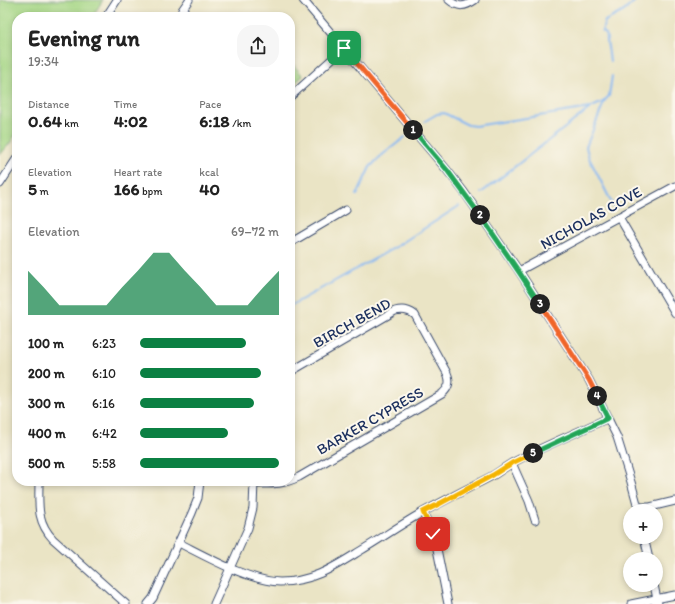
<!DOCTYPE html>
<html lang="en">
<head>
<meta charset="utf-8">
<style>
  body { margin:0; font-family:Itim,sans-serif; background:#f6f6f6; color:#222; height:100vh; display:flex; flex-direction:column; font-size:15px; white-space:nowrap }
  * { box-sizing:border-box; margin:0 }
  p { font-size:13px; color:#767676 }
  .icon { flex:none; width:22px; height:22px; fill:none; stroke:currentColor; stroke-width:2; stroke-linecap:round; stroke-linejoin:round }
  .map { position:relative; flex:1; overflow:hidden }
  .details { position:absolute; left:12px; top:12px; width:283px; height:474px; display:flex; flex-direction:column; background:#fff; border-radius:16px; box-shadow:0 2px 6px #0003 }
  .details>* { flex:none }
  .fabs { position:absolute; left:623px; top:504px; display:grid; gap:8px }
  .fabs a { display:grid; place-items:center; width:40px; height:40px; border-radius:50%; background:#fff; box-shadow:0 2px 6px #0003; font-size:20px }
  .pin { position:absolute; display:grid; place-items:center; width:34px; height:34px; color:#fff; margin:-17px; border-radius:8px; box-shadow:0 2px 6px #0006 }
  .km { position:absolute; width:20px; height:20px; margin:-10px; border-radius:50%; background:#222; color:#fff; font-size:11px; line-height:20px; text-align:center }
  .round { display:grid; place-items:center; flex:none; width:42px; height:42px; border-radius:16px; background:#f6f6f6 }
  .summary { display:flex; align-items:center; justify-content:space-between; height:68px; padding:0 16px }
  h1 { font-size:22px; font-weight:700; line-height:30px }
  .figures { display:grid; grid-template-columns:repeat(3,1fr); gap:6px; height:68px; padding:4px 16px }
  .figures div { display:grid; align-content:center }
  .figures b { font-size:17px; font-weight:700 }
  .figures small { font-size:11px; font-weight:400 }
  .figures p { font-size:11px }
  .chart { height:112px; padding:8px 16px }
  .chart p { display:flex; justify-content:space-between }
  .chart svg { width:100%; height:72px; margin-top:4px; fill:#0b8043; opacity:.7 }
  ul { padding:0 16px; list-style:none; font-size:13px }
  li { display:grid; grid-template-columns:64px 48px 1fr; align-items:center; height:30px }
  li i { height:10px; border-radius:5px; background:#0b8043 }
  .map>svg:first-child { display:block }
</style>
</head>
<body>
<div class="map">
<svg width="675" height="604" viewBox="0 0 675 604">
  <rect width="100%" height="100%" fill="#fbf7ec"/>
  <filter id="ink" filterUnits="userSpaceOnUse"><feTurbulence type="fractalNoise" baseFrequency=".025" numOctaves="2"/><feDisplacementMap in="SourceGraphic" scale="8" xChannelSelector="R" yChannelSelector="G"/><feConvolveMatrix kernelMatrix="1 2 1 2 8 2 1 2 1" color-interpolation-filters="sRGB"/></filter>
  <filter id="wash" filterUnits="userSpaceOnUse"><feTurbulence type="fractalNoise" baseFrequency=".012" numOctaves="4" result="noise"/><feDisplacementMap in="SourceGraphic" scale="16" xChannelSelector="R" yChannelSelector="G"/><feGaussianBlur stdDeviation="0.9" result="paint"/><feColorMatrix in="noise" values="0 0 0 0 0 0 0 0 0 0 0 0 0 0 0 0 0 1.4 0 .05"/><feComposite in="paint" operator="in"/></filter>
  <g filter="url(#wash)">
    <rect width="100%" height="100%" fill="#eae4c5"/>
    <g fill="#a4d584" stroke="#608271">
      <path d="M0 0H103L92 17H17V132L10 143 0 155Z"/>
      <path d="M290 61 303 76 290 87Z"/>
    </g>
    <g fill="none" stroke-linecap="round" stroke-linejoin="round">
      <g stroke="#86b8f3" stroke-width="2">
        <path d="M610 61 606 34 602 31 605 21 624 11 636 0"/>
        <path d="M605 100 586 147 589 158 615 209"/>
        <path d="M425 121 437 114 444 113 468 125 475 126 590 108 603 102 609 96 612 76"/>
        <path d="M481 193 589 109"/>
        <path d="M357 195 370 167 381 156 405 137"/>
        <path d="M290 306 394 248 459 206"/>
      </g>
    </g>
  </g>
  <g filter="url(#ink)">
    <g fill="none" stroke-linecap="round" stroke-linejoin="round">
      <defs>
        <g id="minor">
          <path d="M303 0 447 170 464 192 519 271 589 380 617 437 631 482 639 511"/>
          <path d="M449 0C458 8 465 7 475 0"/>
          <path d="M182 10 189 0"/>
          <path d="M106 17 117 0"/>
          <path d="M290 97 344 48"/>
          <path d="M0 184 17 158"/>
          <path d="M619 217 675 313"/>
          <path d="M290 243 346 210"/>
          <path d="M519 271 675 186"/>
          <path d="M512 463 529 501 535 520"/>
          <path d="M39 481C39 504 36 521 53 539L126 604"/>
          <path d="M254 484C272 484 282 485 299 477L442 394C449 388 451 382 447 373L415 315C409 310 403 309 395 311L290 372"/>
          <path d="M638 507H650L675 501"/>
          <path d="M423 512 433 534 437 549 448 604"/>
          <path d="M644 537 649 559"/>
          <path d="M179 543C207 557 249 581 280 582 312 582 334 567 360 551 382 538 403 523 425 511 447 499 469 488 492 476 499 472 505 467 512 463 543 446 576 433 608 418"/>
          <path d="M654 585 658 604"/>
          <path d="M148 604 153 598 192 513 198 498 200 481"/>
          <path d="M214 604 248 528 253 508 254 481"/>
          <path d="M631 604 675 595"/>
        </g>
      </defs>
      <use href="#minor" stroke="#3a4a6d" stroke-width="9"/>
      <use href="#minor" stroke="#fff" stroke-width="7"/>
    </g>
  </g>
  <g fill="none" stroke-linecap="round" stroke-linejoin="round" filter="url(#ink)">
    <defs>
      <path id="split-1" d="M344 48 413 130"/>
      <path id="split-2" d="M413 130 447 170 480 215"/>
      <path id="split-3" d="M480 215 519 272 540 304"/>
      <path id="split-4" d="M540 304 589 380 597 396"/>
      <path id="split-5" d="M533 453 608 418 597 396"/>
      <path id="split-6" d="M439 504 493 475 512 463 533 453"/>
      <path id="split-7" d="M433 534 423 512 439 504"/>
    </defs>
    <use href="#split-1" stroke="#fff" stroke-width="8"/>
    <use href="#split-2" stroke="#fff" stroke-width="8"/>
    <use href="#split-3" stroke="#fff" stroke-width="8"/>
    <use href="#split-4" stroke="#fff" stroke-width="8"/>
    <use href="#split-5" stroke="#fff" stroke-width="8"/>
    <use href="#split-6" stroke="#fff" stroke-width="8"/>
    <use href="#split-7" stroke="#fff" stroke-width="8"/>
    <use href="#split-1" stroke="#f0652b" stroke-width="5"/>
    <use href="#split-2" stroke="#22a559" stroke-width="5"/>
    <use href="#split-3" stroke="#22a559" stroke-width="5"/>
    <use href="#split-4" stroke="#f0652b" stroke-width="5"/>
    <use href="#split-5" stroke="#22a559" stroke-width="5"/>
    <use href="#split-6" stroke="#f5b400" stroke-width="5"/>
    <use href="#split-7" stroke="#f5b400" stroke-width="5"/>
  </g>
  <g text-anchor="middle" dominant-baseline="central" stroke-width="4" stroke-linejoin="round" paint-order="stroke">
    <g font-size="15" fill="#1b2f5e" stroke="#fbf7ec">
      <text transform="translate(591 218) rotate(-29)">NICHOLAS COVE</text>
      <text transform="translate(352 323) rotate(-29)">BIRCH BEND</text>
      <text transform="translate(370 421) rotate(-30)">BARKER CYPRESS</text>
    </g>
  </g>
</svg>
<div class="fabs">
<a>+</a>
<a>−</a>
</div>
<div class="pin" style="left:344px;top:48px;background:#1e9e55"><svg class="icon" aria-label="arrive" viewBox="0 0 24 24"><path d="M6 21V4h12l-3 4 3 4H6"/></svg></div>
<div class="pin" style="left:433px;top:534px;background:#d93025"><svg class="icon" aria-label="check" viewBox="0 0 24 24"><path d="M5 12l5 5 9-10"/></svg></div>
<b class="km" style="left:413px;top:130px">1</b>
<b class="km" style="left:480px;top:215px">2</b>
<b class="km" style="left:540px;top:304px">3</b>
<b class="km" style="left:597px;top:396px">4</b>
<b class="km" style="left:533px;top:453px">5</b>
<section class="details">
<div class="summary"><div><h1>Evening run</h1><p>19:34</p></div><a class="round"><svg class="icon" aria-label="share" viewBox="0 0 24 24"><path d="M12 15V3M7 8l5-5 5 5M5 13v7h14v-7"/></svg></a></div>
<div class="figures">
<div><p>Distance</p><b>0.64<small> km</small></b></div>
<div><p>Time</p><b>4:02</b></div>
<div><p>Pace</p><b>6:18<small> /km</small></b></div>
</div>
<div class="figures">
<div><p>Elevation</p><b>5<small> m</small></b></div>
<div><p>Heart rate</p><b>166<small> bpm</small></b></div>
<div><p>kcal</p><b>40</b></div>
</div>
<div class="chart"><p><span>Elevation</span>69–72 m</p>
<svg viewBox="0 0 160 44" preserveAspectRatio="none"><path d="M0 44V17L10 27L20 38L30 38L40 38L50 38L60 27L70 17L80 6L90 6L100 17L110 27L120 38L130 38L140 38L150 27L160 17V44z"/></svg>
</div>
<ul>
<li><b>100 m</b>6:23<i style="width:76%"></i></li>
<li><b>200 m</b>6:10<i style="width:87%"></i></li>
<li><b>300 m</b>6:16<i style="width:82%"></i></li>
<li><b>400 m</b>6:42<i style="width:63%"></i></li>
<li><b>500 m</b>5:58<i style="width:100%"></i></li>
</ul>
</section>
</div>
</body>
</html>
